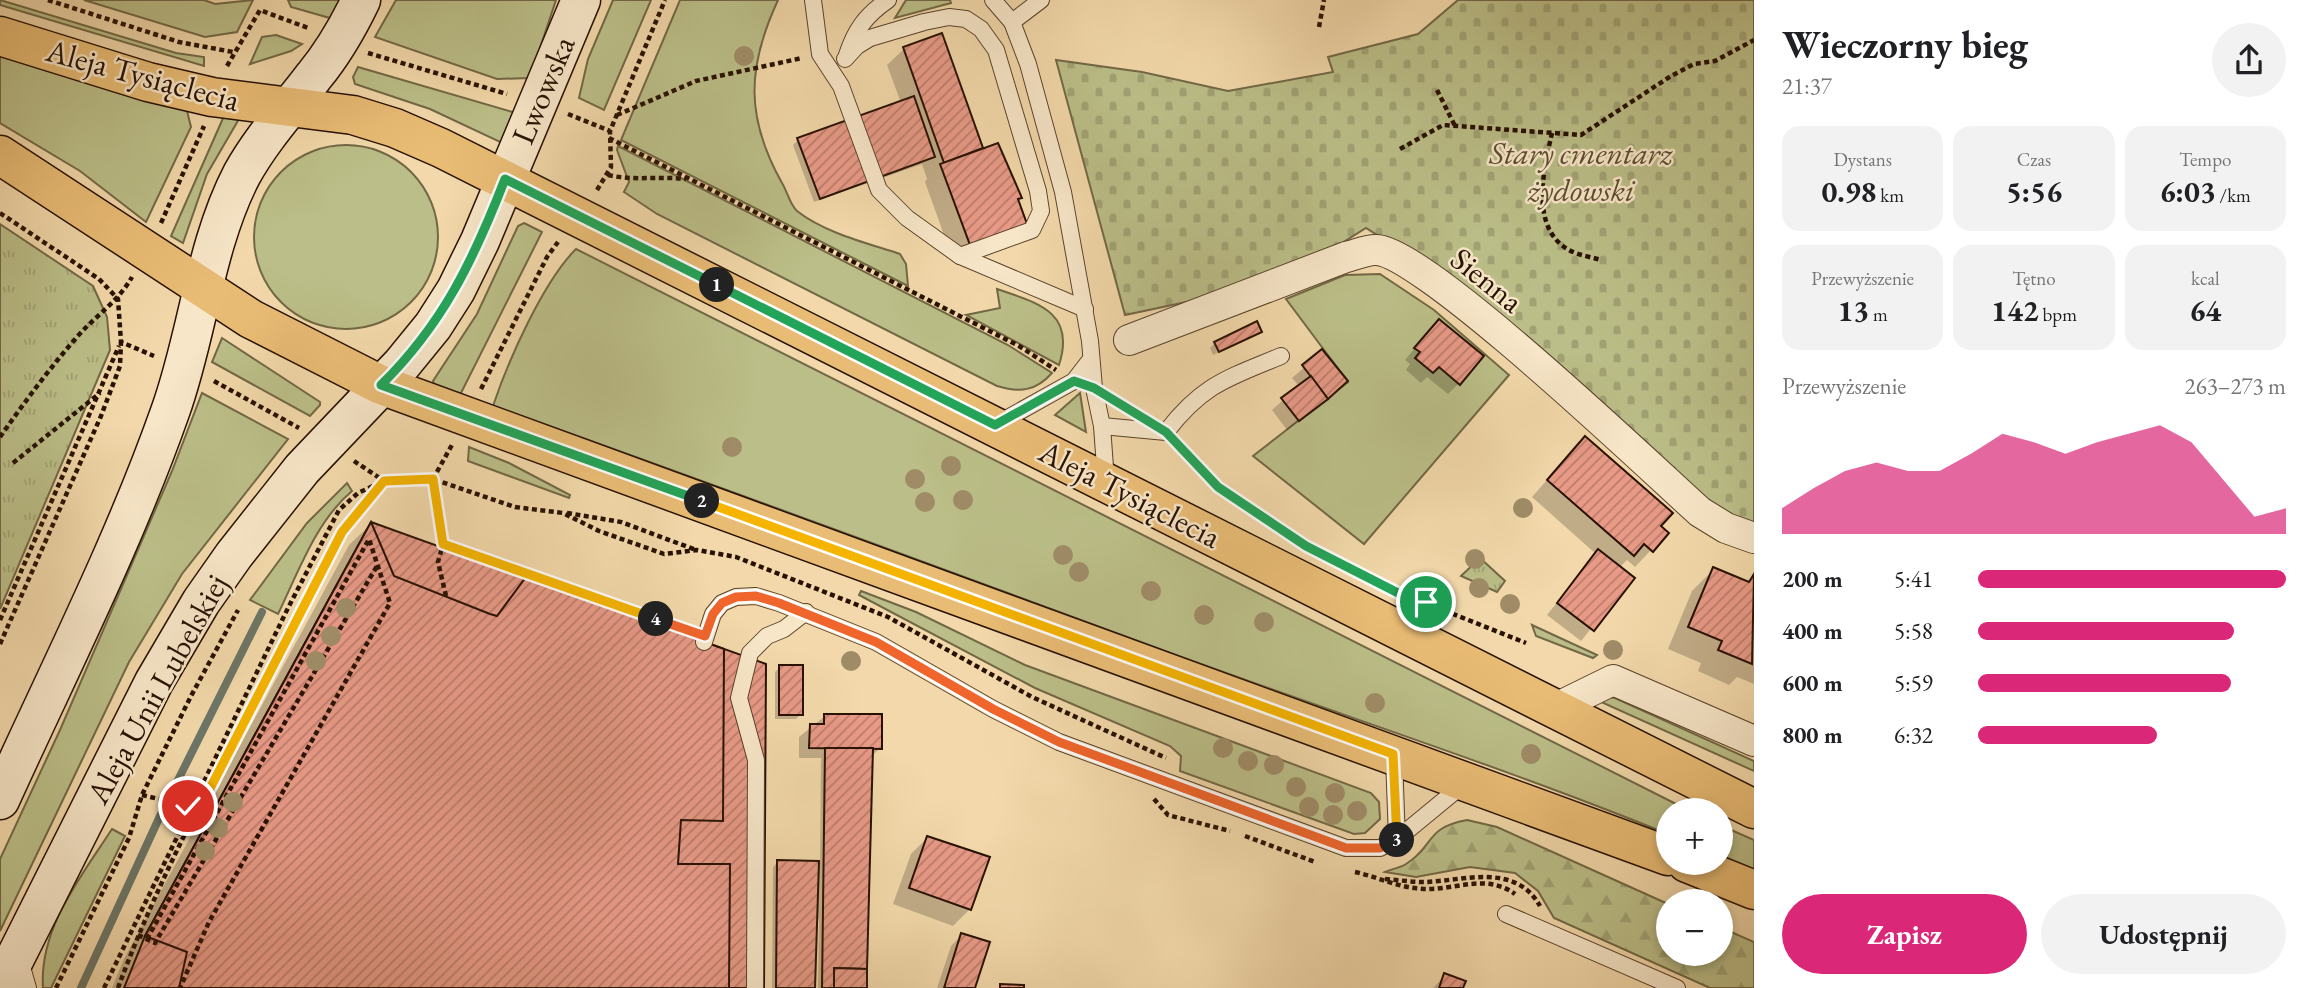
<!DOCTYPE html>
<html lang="pl">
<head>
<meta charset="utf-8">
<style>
  body { margin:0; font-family:"EB Garamond",serif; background:#f2f2f2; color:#202124; height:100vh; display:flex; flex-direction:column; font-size:26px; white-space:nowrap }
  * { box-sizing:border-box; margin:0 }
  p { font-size:23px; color:#757577 }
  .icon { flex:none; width:38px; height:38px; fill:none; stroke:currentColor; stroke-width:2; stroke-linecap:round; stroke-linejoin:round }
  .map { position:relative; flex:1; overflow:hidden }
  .side { display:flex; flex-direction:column; background:#fff; width:560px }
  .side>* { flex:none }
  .tools { position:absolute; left:1656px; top:798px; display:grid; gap:14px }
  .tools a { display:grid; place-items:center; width:77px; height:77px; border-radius:50%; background:#fff; box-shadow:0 4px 10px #0003; font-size:35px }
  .pin { position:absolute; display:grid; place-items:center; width:60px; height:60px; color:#fff; margin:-30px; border:4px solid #fff; border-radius:50%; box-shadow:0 2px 7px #0007 }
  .km { position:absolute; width:35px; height:35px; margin:-18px; border-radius:50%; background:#222; color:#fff; font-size:19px; line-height:35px; text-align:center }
  .round { display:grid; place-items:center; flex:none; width:74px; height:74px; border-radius:37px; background:#f2f2f2 }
  .summary { display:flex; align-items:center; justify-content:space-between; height:119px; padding:0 28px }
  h1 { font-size:38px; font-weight:700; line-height:52px }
  .stats { display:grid; grid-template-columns:repeat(3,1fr); gap:10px; height:119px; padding:7px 28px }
  .stats div { display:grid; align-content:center; border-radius:18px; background:#f2f2f2; text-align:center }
  .stats b { font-size:30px; font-weight:700 }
  .stats small { font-size:19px; font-weight:400 }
  .stats p { font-size:19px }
  .chart { height:196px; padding:14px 28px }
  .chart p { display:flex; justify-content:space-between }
  .chart svg { width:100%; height:126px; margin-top:7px; fill:#db2777; opacity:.7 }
  .button { display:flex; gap:14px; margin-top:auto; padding:14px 28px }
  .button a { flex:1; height:80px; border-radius:42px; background:#db2777; color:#fff; font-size:28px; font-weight:700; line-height:80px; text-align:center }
  .button a+a { background:#f2f2f2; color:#202124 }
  ul { padding:0 28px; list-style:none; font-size:23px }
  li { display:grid; grid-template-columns:112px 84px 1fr; align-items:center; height:52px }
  li i { height:18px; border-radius:9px; background:#db2777 }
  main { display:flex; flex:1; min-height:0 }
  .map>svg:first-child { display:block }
</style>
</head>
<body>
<main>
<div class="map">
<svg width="1754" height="988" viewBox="0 0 1754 988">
  <defs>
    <pattern id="forest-firs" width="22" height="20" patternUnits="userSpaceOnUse" patternTransform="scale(1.75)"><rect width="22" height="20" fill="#bbbe88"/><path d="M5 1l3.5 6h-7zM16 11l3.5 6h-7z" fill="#a1a274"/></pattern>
    <pattern id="cemetery-stones" width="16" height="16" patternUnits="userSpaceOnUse" patternTransform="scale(1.75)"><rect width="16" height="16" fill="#bbbe88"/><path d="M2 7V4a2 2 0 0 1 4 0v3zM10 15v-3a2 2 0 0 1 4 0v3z" fill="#a1a274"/></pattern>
    <pattern id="park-tufts" width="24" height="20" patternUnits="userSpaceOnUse" patternTransform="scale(1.75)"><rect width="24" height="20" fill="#bbbe88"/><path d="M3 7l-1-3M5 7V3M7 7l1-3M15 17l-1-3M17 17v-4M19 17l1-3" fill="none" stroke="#a1a274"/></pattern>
    <pattern id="building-hatch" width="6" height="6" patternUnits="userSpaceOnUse" patternTransform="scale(1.75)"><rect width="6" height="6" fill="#e89a87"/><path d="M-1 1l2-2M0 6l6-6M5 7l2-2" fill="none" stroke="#bc7c6c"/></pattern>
  </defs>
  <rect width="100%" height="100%" fill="#f2d8aa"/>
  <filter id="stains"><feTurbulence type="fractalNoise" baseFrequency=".00286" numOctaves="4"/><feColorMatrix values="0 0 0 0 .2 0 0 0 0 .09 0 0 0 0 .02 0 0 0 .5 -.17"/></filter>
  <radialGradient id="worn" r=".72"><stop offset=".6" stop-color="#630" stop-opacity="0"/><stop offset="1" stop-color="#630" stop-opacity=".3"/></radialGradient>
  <g fill="#bbbe88" stroke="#726845" stroke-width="2">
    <path d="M0 0 176 53 204 57V66L0 5Z"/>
    <path d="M84 0H204L215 4 253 0 237 32 205 37Z"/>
    <path d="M288 0H345L330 18 291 7Z"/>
    <path d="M396 0H556L530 78 497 79 375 37Z"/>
    <path d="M613 0H651L604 110 579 98 588 59Z"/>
    <path d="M680 0H778C747 67 745 117 782 183 787 191 790 205 797 211 825 233 867 243 900 254L906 264 908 286 621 140Z"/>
    <path d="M906 0H950L951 3 895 18Z"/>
    <path d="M276 35 302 44 291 51 250 64 262 37Z"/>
    <path d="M0 52 186 107 191 127 146 222 80 171 0 123Z"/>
    <path d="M358 67 516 113 504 140 500 142 430 109 355 84 353 77Z"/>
    <path d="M224 116 239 119 207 174 183 243 171 236Z"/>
    <circle cx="346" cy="237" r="92"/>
    <path d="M618 146 1008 345 1052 373C1036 391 1020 393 997 386L657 214 624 192 629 182 617 150Z"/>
    <path d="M524 223 542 232 460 395 434 384 433 381 477 314 518 226Z"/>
    <path d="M576 249 1688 810H1668V834C1511 770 1349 718 1190 660 958 575 726 488 493 406 508 361 543 282 576 249Z"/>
    <path d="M1380 274 1434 310 1509 375 1364 544 1253 456 1348 382 1286 299 1345 275Z"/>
    <path d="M997 289C1038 303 1076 312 1059 365L966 315 1000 308Z"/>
    <path d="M222 338 320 402V405L310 416 212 362Z"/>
    <path d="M202 393 288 439 182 574 129 662 0 931V859L60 730 172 471Z"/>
    <path d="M1080 393 1086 432 1055 415Z"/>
    <path d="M469 447 509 463 570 495 569 498 468 461Z"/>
    <path d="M347 483 352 491C316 521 298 573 278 614L250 600 307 523Z"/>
    <path d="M861 591 916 612 1025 665 1371 793 1379 802 1380 819 1365 833 1354 834 1180 771 1181 756 1170 746 1035 688 859 595Z"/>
    <path d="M1532 625 1597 655 1593 658 1536 636Z"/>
    <path d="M1601 696 1615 698 1754 761V771L1599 701Z"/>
    <path d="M1720 825 1754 840V869L1720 855Z"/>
    <path d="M112 829 125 836 51 988H43C39 928 81 877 112 829Z"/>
  </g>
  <path fill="url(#forest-firs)" stroke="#726845" stroke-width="2" d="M1467 820 1497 827 1668 904V954H1720V927L1754 942V988H1710L1554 918 1538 891 1515 873 1470 867 1416 877 1385 872C1391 869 1400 868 1406 864 1435 846 1424 828 1467 820Z"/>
  <path fill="url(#cemetery-stones)" stroke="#726845" stroke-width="2" d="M1458 0H1754V525L1729 517 1418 261 1366 228 1318 258 1191 301 1125 315 1056 60 1142 72 1228 91 1333 72 1328 57 1418 34Z"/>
  <g fill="url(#park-tufts)" stroke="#726845" stroke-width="2">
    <path d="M0 224 93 286 107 317 110 350 0 609Z"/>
    <path d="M1480 558 1505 581 1497 592 1461 576Z"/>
  </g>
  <g fill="#0003">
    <path d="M941 35 982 151 1020 197 953 260 925 182 927 179 922 164 814 202 793 145 798 140 901 103 887 65 904 49Z"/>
    <path d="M1260 331 1213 355 1210 348 1215 343Z"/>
    <path d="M1428 332 1459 383 1448 394 1427 377 1421 383 1406 370 1410 364 1405 360Z"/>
    <path d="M1322 352 1335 392 1287 430 1272 410 1299 386 1292 378Z"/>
    <path d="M1569 455 1651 550 1635 567 1627 560 1619 568 1632 578 1581 641 1547 615 1596 554 1532 497Z"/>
    <path d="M371 524 762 988H112L124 959 349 545Z"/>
    <path d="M1713 570 1745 583 1754 576V684L1737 677 1729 685 1698 671 1701 663 1668 649 1692 591Z"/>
    <path d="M780 667 801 714 796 719H775V672Z"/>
    <path d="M825 716 880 748 871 757 865 988H818L819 919H816L814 988H772L773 867 778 862 820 863 821 758H799V737Z"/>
    <path d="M927 838 970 909 953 926 893 904 911 854Z"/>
    <path d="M962 935 974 988H937L951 946Z"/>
    <path d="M1445 975 1462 988H1433Z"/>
  </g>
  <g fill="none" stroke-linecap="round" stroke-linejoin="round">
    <path stroke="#6d7667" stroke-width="8" d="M81 988 160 816 262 612"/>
  </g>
  <g fill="url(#building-hatch)" stroke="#281102" stroke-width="2">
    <path d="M942 33 983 148 944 163 903 47Z"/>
    <path d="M914 96 935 157 820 199 797 138Z"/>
    <path d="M998 143 1022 198 1018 199 1027 224 970 245 940 164Z"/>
    <path d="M1439 319 1484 356 1460 385 1439 367 1433 373 1415 358 1420 352 1414 348Z"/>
    <path d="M1257 321 1262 332 1219 352 1214 342Z"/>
    <path d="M1322 349 1348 381 1328 399 1302 365Z"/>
    <path d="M1311 376 1328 399 1299 421 1281 398Z"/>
    <path d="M1585 436 1673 513 1661 526 1669 533 1653 552 1644 544 1634 556 1547 480Z"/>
    <path d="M371 522 766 664 764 988H124L145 936Z"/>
    <path d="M371 522 394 576 490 614 497 616 526 577 724 649 723 821 681 820 678 864H730L729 988H179L187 952 145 936Z"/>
    <path d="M1598 549 1635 578 1594 631 1557 603Z"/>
    <path d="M1713 567 1749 582 1754 574 1752 664 1718 650 1722 641 1688 627Z"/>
    <rect x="779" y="665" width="24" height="50"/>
    <path d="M824 714H882V749L809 748 810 724H824Z"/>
    <path d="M825 748H873L867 969 834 968V988H822Z"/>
    <path d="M927 836 990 857 971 910 909 888Z"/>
    <path d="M777 860 819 861 815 988H776Z"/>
    <path d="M961 933 990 942 975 988H944Z"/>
    <path d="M834 968 867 969V988H834Z"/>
    <path d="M1444 973 1466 981 1463 988H1439Z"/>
    <path d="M1000 984 1024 985V988H1000Z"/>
  </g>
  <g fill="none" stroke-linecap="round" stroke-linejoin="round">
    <defs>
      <g id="service">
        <path d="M813 0 820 54 841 86 879 190 907 218 960 256 1085 309"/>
        <path d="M993 0 1012 22 1028 64 1063 192 1090 341 1094 388 1102 426 1106 481"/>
        <path d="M1012 22 1041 0"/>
        <path d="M847 55C855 30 866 15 888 0"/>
        <path d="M845 59 857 46 870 38 924 22 949 17 966 19 981 29 996 50 1038 191 1041 211 1032 230 960 256"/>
        <path d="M997 424 1074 381 1091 359"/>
        <path d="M1102 426 1166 432C1203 384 1228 378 1281 356"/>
        <path d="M704 642 713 614 722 603 736 597 756 596 779 603 876 642 993 709 1059 742 1346 848H1380L1397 839 1465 783"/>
        <path d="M1394 758 1397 839"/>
        <path d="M1506 914 1677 988"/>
        <path d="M20 960 28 988"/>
        <path d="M755 988 756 760 739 698 750 653 767 636 784 629 806 612"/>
      </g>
      <g id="minor">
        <path d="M1129 340 1346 257C1355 255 1368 249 1377 250 1427 254 1651 468 1700 512L1726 528 1754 538"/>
        <path d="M1554 709 1613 680 1754 741"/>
      </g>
      <g id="secondary">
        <path d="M0 800C58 672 123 545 170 412 198 335 204 247 242 174 262 138 289 109 314 76 333 53 348 27 361 0"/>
        <path d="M0 988 154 682 201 602 234 555 302 469 402 364 433 326 456 290 480 241 581 0"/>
      </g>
      <g id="primary">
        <path d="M0 36 148 82 212 97 353 115 395 128 441 148 1754 809"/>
        <path d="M0 155 251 319 381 385 1668 856"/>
        <path d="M1687 863 1754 890"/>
      </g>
    </defs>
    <use href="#service" stroke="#5a432c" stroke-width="18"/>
    <use href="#minor" stroke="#5a432c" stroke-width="32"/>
    <use href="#secondary" stroke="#281102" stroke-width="41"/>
    <use href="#primary" stroke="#281102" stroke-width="41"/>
    <g stroke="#281102" stroke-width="4.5" stroke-dasharray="5 3.5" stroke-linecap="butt">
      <path d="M48 0 179 42 233 52"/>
      <path d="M1319 27 1324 0"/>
      <path d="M368 53 507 94"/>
      <path d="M227 66 260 10 308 28"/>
      <path d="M1437 90 1455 126"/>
      <path d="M568 114 610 131"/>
      <path d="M617 115 696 81 802 58"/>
      <path d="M1552 133C1544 168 1529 228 1569 250 1578 255 1591 257 1601 260"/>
      <path d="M609 138 1019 346 1056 370"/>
      <path d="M1400 149 1443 125 1581 135 1671 76 1694 64 1715 61 1754 40"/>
      <path d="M608 175C633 181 660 176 686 179"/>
      <path d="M597 190 611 167 610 131 665 0"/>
      <path d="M0 213 99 279 118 299 121 342 154 356"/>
      <path d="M161 223 204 126"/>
      <path d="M214 381 299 428"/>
      <path d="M481 389 547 257 558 242"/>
      <path d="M0 437C24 403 49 369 77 337 95 316 118 302 132 277"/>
      <path d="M1181 447 1218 487 1296 539"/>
      <path d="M354 461 384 481"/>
      <path d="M13 463 100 393"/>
      <path d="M567 513 621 522 696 550"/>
      <path d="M443 544 686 630"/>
      <path d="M446 596 438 562 443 544 433 479 453 443"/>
      <path d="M1413 598 1526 643"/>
      <path d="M0 620 119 346"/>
      <path d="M0 644 101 416 120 366 121 342"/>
      <path d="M142 795 192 807"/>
      <path d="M1154 799 1168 815 1230 831"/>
      <path d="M1245 836 1315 862"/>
      <path d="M1355 872C1378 877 1399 888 1424 889 1456 890 1486 873 1515 894"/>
      <path d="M1385 879C1398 880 1411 882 1424 882 1464 881 1515 862 1540 906"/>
      <path d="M138 935 155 943 377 566"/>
      <path d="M147 939 369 539 390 603 209 922 180 988"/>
      <path d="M56 988 129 838 142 795 191 696 238 610"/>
      <path d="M104 988 288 608 339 510 358 493 384 481 433 479 515 507 563 513 599 531 664 554 697 550 736 557 888 617 1032 697 1166 758"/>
      <path d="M118 988C158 879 215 774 269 671 303 607 331 538 381 485"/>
    </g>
    <use href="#service" stroke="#f7e6c8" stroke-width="16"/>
    <use href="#minor" stroke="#f7e6c8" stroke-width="30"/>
    <use href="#secondary" stroke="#f7e6c8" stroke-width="38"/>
    <use href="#primary" stroke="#e9bc75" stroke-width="38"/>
  </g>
  <g fill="#9f8c67">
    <circle cx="744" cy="56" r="10"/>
    <circle cx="732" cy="447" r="10"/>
    <circle cx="951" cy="466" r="10"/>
    <circle cx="915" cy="479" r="10"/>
    <circle cx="963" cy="500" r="10"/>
    <circle cx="925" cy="502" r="10"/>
    <circle cx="1523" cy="508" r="10"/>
    <circle cx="1063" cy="555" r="10"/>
    <circle cx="1475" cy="559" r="10"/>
    <circle cx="1079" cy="572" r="10"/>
    <circle cx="1479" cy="588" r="10"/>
    <circle cx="1151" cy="591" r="10"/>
    <circle cx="1510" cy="604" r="10"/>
    <circle cx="346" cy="608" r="10"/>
    <circle cx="1204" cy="615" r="10"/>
    <circle cx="1264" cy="622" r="10"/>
    <circle cx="331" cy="636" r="10"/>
    <circle cx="1613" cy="650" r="10"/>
    <circle cx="316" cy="661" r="10"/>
    <circle cx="851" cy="661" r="10"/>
    <circle cx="1375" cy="703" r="10"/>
    <circle cx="1223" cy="748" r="10"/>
    <circle cx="1531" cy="754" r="10"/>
    <circle cx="1248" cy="761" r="10"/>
    <circle cx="1274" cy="765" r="10"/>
    <circle cx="1296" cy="787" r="10"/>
    <circle cx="1335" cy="793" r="10"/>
    <circle cx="233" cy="802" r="10"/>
    <circle cx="1309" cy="807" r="10"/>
    <circle cx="1357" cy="811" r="10"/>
    <circle cx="1333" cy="815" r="10"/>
    <circle cx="218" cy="828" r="10"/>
    <circle cx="205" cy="851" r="10"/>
  </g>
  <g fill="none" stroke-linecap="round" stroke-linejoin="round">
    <defs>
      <path id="split-1" d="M717 285 995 425 1074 381 1094 388 1166 432 1218 487 1306 546 1404 596 1426 602"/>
      <path id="split-2" d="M702 501 381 385C443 324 474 259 505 179L717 285"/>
      <path id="split-3" d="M702 501 1393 754 1397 840"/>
      <path id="split-4" d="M656 619 705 636 713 614 722 603 736 597 756 596 779 603 876 642 993 709 1059 742 1346 848H1380L1397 840"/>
      <path id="split-5" d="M188 806 200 808 342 532 384 481 433 479 443 544 656 619"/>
    </defs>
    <use href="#split-1" stroke="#fff" stroke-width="14"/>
    <use href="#split-2" stroke="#fff" stroke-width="14"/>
    <use href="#split-3" stroke="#fff" stroke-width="14"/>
    <use href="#split-4" stroke="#fff" stroke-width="14"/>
    <use href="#split-5" stroke="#fff" stroke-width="14"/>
    <use href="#split-1" stroke="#22a559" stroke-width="9"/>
    <use href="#split-2" stroke="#22a559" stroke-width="9"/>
    <use href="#split-3" stroke="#f5b400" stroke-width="9"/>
    <use href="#split-4" stroke="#f0652b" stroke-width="9"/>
    <use href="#split-5" stroke="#f5b400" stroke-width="9"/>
  </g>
  <g text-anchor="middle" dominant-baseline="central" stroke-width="5" stroke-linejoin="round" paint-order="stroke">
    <g font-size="32" fill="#281102" stroke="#f7e6c8">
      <text transform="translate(143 75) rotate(15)">Aleja Tysiąclecia</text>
      <text transform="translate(543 90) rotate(-67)">Lwowska</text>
      <text transform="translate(1487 280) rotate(39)">Sienna</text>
      <text transform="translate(1130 494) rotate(27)">Aleja Tysiąclecia</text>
      <text transform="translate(157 689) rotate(-61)">Aleja Unii Lubelskiej</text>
    </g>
    <g font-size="32" font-style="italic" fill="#5b4e31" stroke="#f7e6c8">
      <text x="1581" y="153">Stary cmentarz<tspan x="1581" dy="37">żydowski</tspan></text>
    </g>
  </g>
  <rect width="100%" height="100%" filter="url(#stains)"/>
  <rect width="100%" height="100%" fill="url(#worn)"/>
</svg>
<div class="tools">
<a>+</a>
<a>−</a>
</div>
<div class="pin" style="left:1426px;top:602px;background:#1e9e55"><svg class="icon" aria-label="arrive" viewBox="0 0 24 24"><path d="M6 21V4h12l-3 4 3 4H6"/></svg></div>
<div class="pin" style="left:188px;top:806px;background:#d93025"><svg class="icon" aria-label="check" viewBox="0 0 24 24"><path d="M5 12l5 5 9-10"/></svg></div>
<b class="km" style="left:717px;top:285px">1</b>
<b class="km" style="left:702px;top:501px">2</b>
<b class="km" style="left:1397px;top:840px">3</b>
<b class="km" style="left:656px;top:619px">4</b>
</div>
<section class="side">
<div class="summary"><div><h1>Wieczorny bieg</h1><p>21:37</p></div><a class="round"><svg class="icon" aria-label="share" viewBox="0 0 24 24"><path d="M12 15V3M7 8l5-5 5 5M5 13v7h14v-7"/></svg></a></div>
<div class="stats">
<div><p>Dystans</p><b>0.98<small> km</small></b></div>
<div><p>Czas</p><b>5:56</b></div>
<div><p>Tempo</p><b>6:03<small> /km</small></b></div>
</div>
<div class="stats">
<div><p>Przewyższenie</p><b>13<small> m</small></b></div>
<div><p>Tętno</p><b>142<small> bpm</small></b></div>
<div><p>kcal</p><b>64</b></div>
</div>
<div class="chart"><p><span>Przewyższenie</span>263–273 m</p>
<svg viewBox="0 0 160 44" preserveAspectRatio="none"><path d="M0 44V35L10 28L20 22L30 19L40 22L50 22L60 16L70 9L80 12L90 16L100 12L110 9L120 6L130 12L140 25L150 38L160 35V44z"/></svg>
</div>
<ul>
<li><b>200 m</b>5:41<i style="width:100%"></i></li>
<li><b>400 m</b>5:58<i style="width:83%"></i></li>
<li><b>600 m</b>5:59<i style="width:82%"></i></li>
<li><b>800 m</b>6:32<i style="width:58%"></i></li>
</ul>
<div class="button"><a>Zapisz</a><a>Udostępnij</a></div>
</section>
</main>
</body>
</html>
